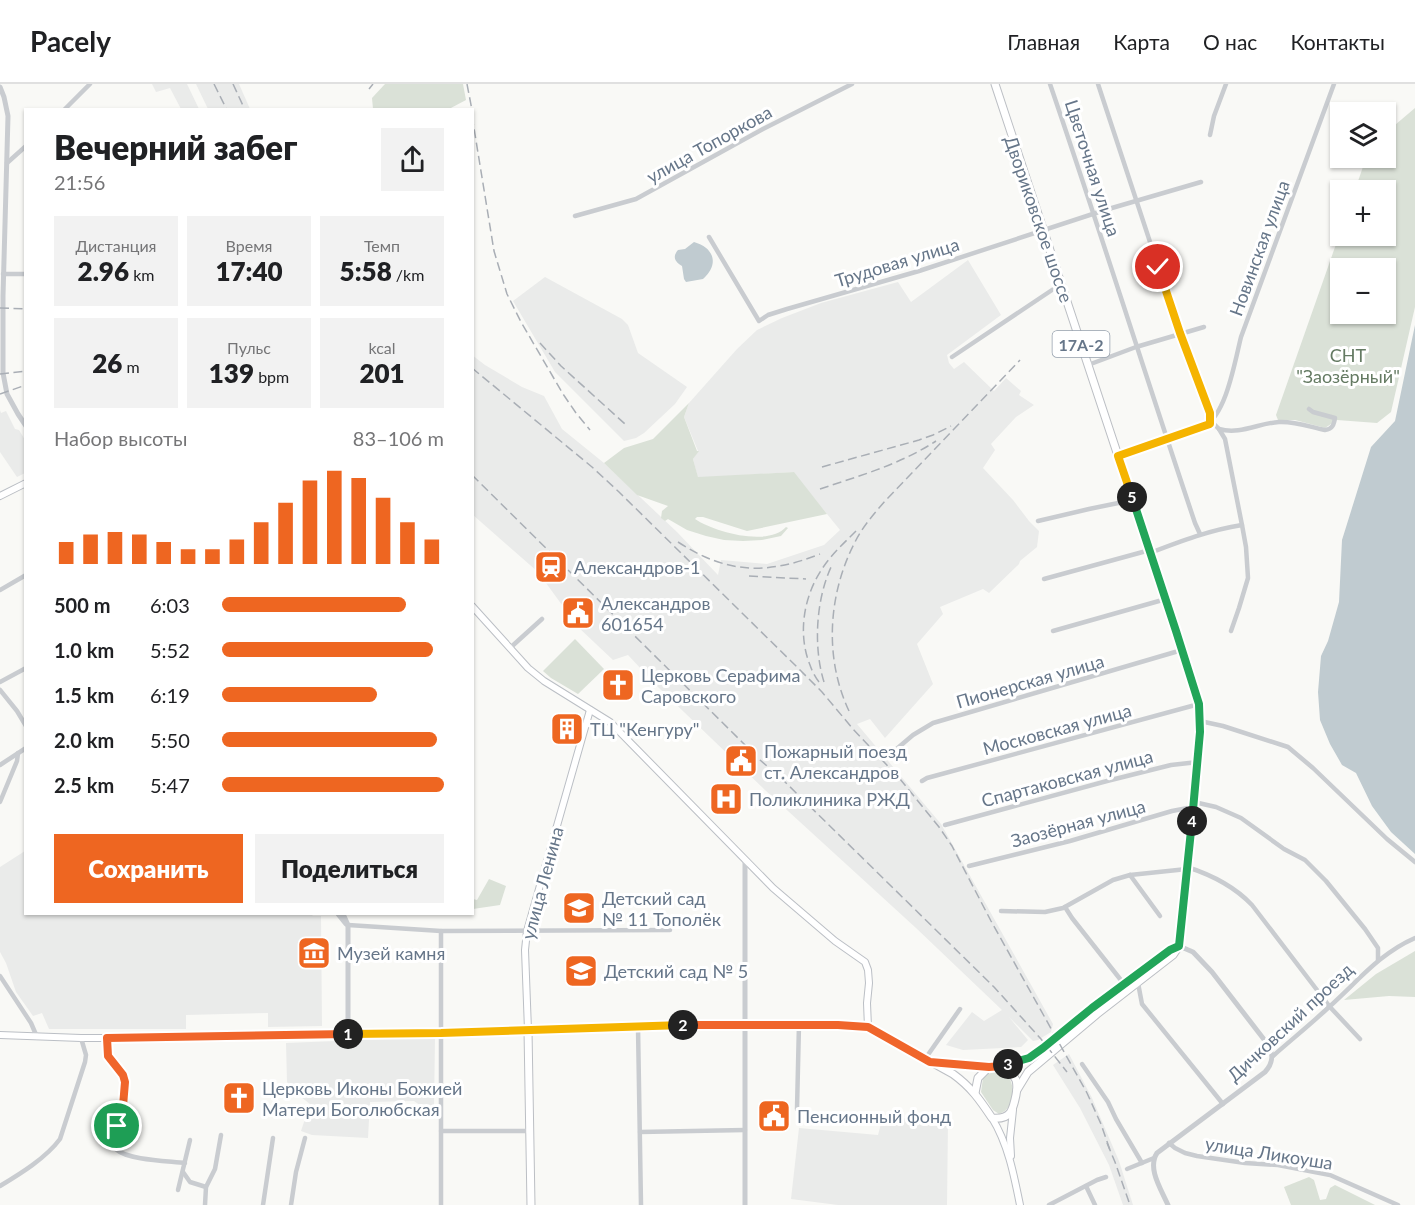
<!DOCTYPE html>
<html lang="ru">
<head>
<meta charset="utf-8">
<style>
  body { margin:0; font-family:Lato,sans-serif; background:#f2f2f2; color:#202124; height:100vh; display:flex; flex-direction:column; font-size:22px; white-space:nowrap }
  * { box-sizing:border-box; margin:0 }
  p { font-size:20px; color:#757577 }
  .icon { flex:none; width:33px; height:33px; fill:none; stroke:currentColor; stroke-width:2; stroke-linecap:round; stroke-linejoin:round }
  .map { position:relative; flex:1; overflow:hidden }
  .drawer { position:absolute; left:24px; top:24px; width:450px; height:807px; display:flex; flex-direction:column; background:#fff; border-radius:0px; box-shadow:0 2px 4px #0004 }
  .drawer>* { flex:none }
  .tools { position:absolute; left:1330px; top:18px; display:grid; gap:12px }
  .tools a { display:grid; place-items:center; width:66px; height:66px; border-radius:0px; background:#fff; box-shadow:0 2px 4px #0004; font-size:30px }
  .pin { position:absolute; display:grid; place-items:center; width:51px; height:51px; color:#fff; margin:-26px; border:3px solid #fff; border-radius:50%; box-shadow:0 2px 6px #0007 }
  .km { position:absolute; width:30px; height:30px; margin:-15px; border-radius:50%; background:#222; color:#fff; font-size:16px; line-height:30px; text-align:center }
  .round { display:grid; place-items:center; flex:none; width:63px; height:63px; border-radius:0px; background:#f2f2f2 }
  .overview { display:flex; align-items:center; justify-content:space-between; height:102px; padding:0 30px }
  h1 { font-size:33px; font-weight:800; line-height:45px }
  .stats { display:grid; grid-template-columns:repeat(3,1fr); gap:9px; height:102px; padding:6px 30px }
  .stats div { display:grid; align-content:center; border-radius:0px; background:#f2f2f2; text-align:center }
  .stats b { font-size:26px; font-weight:800 }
  .stats small { font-size:16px; font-weight:400 }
  .stats p { font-size:16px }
  .chart { height:168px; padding:12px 30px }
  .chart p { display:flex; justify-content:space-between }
  .chart svg { width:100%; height:108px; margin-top:6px; stroke:#ee6621; stroke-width:6 }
  .button { display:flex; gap:12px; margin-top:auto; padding:12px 30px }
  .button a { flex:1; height:69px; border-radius:0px; background:#ee6621; color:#fff; font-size:24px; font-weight:800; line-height:69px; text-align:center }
  .button a+a { background:#f2f2f2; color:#202124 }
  ul { padding:0 30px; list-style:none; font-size:20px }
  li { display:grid; grid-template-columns:96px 72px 1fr; align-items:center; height:45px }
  li i { height:15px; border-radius:8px; background:#ee6621 }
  header { display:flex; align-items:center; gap:36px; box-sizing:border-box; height:84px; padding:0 30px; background:#fff; border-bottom:2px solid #e0e0e0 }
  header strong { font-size:28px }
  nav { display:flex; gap:33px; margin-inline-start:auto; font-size:21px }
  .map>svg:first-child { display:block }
</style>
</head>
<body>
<header>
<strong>Pacely</strong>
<nav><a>Главная</a><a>Карта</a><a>О нас</a><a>Контакты</a></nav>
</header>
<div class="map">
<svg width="1415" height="1121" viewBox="0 0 1415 1121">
  <rect width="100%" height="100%" fill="#f9f9f6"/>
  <g fill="#eaebea">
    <path d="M152 0H187L199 25H181L170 4 156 8Z"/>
    <path d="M196 0H239L250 25H208Z"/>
    <path d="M968 176 1001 231 947 271 949 279 954 285 964 278 994 307 1006 294 1021 307 1019 311 1034 321 1016 333 991 360 995 366 983 384 1013 416 1029 437 1039 447 1037 463 1020 477 1019 480 989 509 983 505 940 523 943 530 917 560 933 600 885 654 870 635 857 640 941 740 1053 940 1051 948 1038 956 1033 957 1009 933 1028 956 1021 963 963 966 946 961 972 928 984 937 1002 926 916 844 765 706 658 603 628 571 613 576 578 543 538 488 473 431 472 271 485 281 522 303 544 312 562 345 604 379 677 448 718 491 721 476 767 480 824 461 840 446 793 388 698 394 693 375 698 367 684 333 689 319 737 265 757 246 782 234 821 219 898 198 911 218Z"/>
    <path d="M545 193 622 235 628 241 638 269 687 303 675 320 644 349 636 354 624 357 555 288 513 217Z"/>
    <path d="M0 326 1 329 6 327 15 345 19 346 25 356V389L17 393 0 368Z"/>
    <path d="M25 767 26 830H311L313 832H321L322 942 268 943V929L186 931V945H49L42 929 33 932 16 908 6 879 0 868V783Z"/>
    <path d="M435 953 434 1025 424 1024 414 1017 370 1018 368 1054 312 1051 301 1047 310 1020 296 1009 287 998 286 959Z"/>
    <path d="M1069 970 1092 1014 1119 1077 1133 1121H1123L1109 1081 1080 1024 1053 981Z"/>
    <path d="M883 1032 948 1039 947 1121H838L791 1115 799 1044 878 1051Z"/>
  </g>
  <g fill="#dae1d7" fill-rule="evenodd">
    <path d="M385 0H463L466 16 449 25H373L372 14Z"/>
    <path d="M1415 24V223L1391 328 1377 339 1337 336 1325 344 1295 336H1278L1276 331 1341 146V152H1386V106H1355L1366 74H1386V39L1395 41ZM1341 184H1386V230H1341Z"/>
    <path d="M689 319 684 333 697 367H699L693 375 698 393 794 388 827 430 747 447 703 433H697L695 435C714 448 768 463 786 443L788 444 781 452 762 456 743 457 724 456 706 452 687 446 668 435 665 437 661 434 662 427 668 422 637 411 604 379 624 364 653 355Z"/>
    <path d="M575 555 604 585 578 610 551 594 543 587Z"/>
    <path d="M489 795 506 802 500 821 473 825V815L477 816Z"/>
    <path d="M1415 867V913L1389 912 1344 916 1376 890Z"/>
    <path d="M994 988 1005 989C1017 999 1015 1025 999 1030L993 1026 981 1008 983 994 988 990Z"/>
    <path d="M1309 1093 1314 1096 1320 1116 1326 1115 1330 1104 1335 1101 1375 1121H1291L1284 1103Z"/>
  </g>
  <g fill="#c0cbd0">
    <path d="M694 158C715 164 719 181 703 195L686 198 684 195 682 182C675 178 672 173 678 166L685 165Z"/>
    <path d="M1415 241V770L1391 748 1372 722 1356 689 1342 681 1330 660 1320 636 1318 608 1321 572 1328 557 1339 518 1342 456 1371 363 1395 337Z"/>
  </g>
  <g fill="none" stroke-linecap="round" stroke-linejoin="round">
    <defs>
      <g id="secondary">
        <path d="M0 412 26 399"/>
        <path d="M472 522 528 584 544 597 610 638 773 804 835 857 865 878 868 886 869 899 867 919 868 943"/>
        <path d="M0 951 81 954H122L441 949 528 946 525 866 527 847 590 626"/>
        <path d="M992 1034C1008 1060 1014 1091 1020 1121"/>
        <path d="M1011 1072 1010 1054 1013 1026"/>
      </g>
      <g id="primary">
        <path d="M995 0 1176 547 1199 620C1201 640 1199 659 1198 678L1179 862 1173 871 1097 930 1028 988 1017 1006"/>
        <path d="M935 978 989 983H1002L1029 974 1043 964 1092 924 1170 866 1179 862"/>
        <path d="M975 1009 978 994 989 983"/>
        <path d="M531 1121 528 946 745 940 838 941 868 943 953 990C971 1003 980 1016 992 1034 1011 1036 1013 1026 1016 1011 1017 1006 1017 1000 1016 996 1013 990 1007 986 1002 983"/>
      </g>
    </defs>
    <use href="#secondary" stroke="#bbbfc5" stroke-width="8"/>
    <use href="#primary" stroke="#bcbfc4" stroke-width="9"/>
    <g stroke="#c9ccd0" stroke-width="4.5">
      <path d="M1050 0C1100 146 1146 293 1195 439L1200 450"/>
      <path d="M1098 0 1180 249 1211 329V337L1219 345 1225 355 1242 441 1246 463 1248 494 1239 524 1231 547"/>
      <path d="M64 26 90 0"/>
      <path d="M1210 51 1214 32 1226 0"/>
      <path d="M7 79 26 62"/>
      <path d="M575 132 636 115 763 45 852 0"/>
      <path d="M709 153 759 237 768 231 787 225 919 187 1105 126 1201 98"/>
      <path d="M3 190H26"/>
      <path d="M952 273 1061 200"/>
      <path d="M1088 281 1136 263 1204 243"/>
      <path d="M1219 345C1240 351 1259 339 1279 338 1295 337 1310 343 1325 346 1333 345 1334 340 1335 334L1313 328 1309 325"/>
      <path d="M1118 371 1204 342C1226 332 1235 277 1241 253L1334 0"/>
      <path d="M1038 437 1089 425 1133 416"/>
      <path d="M1150 469C1181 457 1210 446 1242 441"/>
      <path d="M1044 495 1150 466"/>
      <path d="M0 506 26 491"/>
      <path d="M1053 547 1166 515"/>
      <path d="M510 564 542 535"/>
      <path d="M0 598 26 584"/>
      <path d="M0 606 17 627 26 642"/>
      <path d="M1200 637 1223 642 1288 663 1313 684 1387 755 1415 778"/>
      <path d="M893 668 913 651 933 639 1182 566"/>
      <path d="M0 681 26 664"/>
      <path d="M922 697 927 694 1199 620"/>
      <path d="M0 718 17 677 18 669"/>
      <path d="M1194 718 1216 723 1241 734 1284 765 1305 776 1326 797 1365 845 1378 864V876"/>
      <path d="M945 741 1107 697 1171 681 1198 678"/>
      <path d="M969 782 1070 757 1172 727 1193 723"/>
      <path d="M1187 783C1212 791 1234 802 1252 821L1330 923 1360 955"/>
      <path d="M1130 791 1160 832"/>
      <path d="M1065 823 1072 834 1124 900"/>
      <path d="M1001 827 1045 828 1063 824 1113 796 1130 791 1187 785"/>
      <path d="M348 841 441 847 670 846"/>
      <path d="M0 892 31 939 37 953"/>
      <path d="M1138 899 1142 920 1223 1020"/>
      <path d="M638 943 641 1121"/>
      <path d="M107 954C108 960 107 968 109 973 113 983 124 988 125 1000 127 1018 119 1033 114 1050 111 1056 111 1062 117 1066 128 1076 170 1077 185 1079"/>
      <path d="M1273 972C1291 956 1311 940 1329 923 1357 898 1380 869 1415 854"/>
      <path d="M925 975 960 925"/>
      <path d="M1082 980 1108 1018 1116 1035 1142 1079"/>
      <path d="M797 1025 799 940"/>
      <path d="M441 1047H529"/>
      <path d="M640 1048 745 1046"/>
      <path d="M1169 1059 1175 1064 1185 1069 1197 1072 1245 1079 1278 1081 1330 1091 1398 1121"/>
      <path d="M1127 1085 1154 1074"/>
      <path d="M183 1088 190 1098 206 1103"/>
      <path d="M0 1102C20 1090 46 1074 60 1055L85 978 86 971 81 954"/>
      <path d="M1086 1102 1095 1121"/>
      <path d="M178 1106 190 1056"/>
      <path d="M205 1121 206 1103 215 1085 221 1051"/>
      <path d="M263 1121 273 1054"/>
      <path d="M291 1121 296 1088 305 1054"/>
      <path d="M441 1121V847"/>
      <path d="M1049 1121 1097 1096 1106 1093"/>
    </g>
    <g stroke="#c9ccd0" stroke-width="5">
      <path d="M0 3 4 13 8 32 3 212V289L7 310 18 330 26 342"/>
      <path d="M338 830 346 840"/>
      <path d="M343 830 348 841V950"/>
      <path d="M745 1121V777"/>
      <path d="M1168 1121C1161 1105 1147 1084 1157 1069L1265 988C1274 978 1274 969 1266 958L1212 888 1193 868 1179 862"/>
    </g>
    <use href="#secondary" stroke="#fff" stroke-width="6"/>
    <use href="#primary" stroke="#fff" stroke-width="7"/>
    <g stroke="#a9aeb5" stroke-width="1.5" stroke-dasharray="9 4.5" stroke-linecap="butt">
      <path d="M214 0 227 26"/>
      <path d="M233 0 245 26"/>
      <path d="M467 0 472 26"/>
      <path d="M369 5 373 0"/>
      <path d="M472 32 494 167 507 210 521 238 563 310 576 329 590 346"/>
      <path d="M0 224 26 225"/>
      <path d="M540 259 561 282 625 340"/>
      <path d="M472 284 592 383 619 408 799 585 822 608 853 645 900 695 939 743 952 762 991 837 1087 1009 1101 1040 1110 1066"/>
      <path d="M0 290 26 287"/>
      <path d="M0 310 26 301"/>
      <path d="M822 383 919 356 933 351 951 342"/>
      <path d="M472 391 739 655 760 676 782 695 994 903 1041 955 1067 988"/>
      <path d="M820 405C859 392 901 380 936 357"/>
      <path d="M678 458C727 490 767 491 820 470"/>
      <path d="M749 492 806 495"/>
      <path d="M819 598C815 593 812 587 810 581 797 549 804 510 824 482 833 469 845 458 856 447"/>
      <path d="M824 598C813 563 816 514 832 481"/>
      <path d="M849 627C824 574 828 510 855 458 863 442 874 430 885 417L1020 276"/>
      <path d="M1107 1059 1115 1078 1130 1121"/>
    </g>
  </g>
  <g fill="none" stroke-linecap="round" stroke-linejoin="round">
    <defs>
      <path id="split-1" d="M117 1042 123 1022 125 998 123 991 108 972 107 954 348 950"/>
      <path id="split-2" d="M348 950 441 949 683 941"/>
      <path id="split-3" d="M683 941H838L868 943 930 978 989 983 1002 982 1008 980"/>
      <path id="split-4" d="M1008 980 1029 974 1043 964 1092 924 1170 866 1179 862 1192 737"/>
      <path id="split-5" d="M1132 413 1176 547 1199 620 1200 648 1192 737"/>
      <path id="split-6" d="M1132 413 1118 372 1204 342 1210 340V329L1180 249 1158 183"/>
    </defs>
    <use href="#split-1" stroke="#fff" stroke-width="12"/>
    <use href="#split-2" stroke="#fff" stroke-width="12"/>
    <use href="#split-3" stroke="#fff" stroke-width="12"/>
    <use href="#split-4" stroke="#fff" stroke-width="12"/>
    <use href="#split-5" stroke="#fff" stroke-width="12"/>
    <use href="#split-6" stroke="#fff" stroke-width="12"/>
    <use href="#split-1" stroke="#f0652b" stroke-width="8"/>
    <use href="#split-2" stroke="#f5b400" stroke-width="8"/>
    <use href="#split-3" stroke="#f0652b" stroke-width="8"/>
    <use href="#split-4" stroke="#22a559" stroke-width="8"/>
    <use href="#split-5" stroke="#22a559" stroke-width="8"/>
    <use href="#split-6" stroke="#f5b400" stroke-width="8"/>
  </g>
  <defs>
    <symbol id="station-square" viewBox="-11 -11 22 22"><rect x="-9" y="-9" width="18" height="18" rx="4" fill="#ee6621" stroke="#fff"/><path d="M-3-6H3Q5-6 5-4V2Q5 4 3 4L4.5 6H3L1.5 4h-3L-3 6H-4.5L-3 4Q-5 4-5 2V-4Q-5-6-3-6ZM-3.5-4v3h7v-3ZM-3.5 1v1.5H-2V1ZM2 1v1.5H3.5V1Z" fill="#fff"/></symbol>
    <symbol id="civic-square" viewBox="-11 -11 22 22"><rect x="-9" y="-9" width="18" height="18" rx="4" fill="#ee6621" stroke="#fff"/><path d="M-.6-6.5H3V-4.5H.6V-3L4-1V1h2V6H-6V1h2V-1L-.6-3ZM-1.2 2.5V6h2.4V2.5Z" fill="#fff"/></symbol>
    <symbol id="church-square" viewBox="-11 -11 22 22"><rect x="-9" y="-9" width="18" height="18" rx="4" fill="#ee6621" stroke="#fff"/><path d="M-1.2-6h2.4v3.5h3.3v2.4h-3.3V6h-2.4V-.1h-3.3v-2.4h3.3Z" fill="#fff"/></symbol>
    <symbol id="building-square" viewBox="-11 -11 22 22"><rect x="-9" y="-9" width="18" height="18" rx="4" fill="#ee6621" stroke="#fff"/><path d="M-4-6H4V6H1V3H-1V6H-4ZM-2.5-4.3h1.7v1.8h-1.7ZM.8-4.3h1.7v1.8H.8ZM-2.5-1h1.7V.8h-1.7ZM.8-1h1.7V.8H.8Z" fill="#fff"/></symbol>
    <symbol id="hospital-square" viewBox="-11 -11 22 22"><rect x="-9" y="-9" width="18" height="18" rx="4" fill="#ee6621" stroke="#fff"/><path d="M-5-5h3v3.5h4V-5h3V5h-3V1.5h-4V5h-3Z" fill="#fff"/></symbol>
    <symbol id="school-square" viewBox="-11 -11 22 22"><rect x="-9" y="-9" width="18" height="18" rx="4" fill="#ee6621" stroke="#fff"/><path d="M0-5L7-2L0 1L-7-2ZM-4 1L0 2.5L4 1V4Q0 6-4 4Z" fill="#fff"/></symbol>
    <symbol id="museum-square" viewBox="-11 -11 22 22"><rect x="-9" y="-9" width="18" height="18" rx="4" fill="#ee6621" stroke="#fff"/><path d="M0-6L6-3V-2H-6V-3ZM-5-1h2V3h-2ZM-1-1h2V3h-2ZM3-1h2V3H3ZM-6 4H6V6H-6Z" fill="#fff"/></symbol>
  </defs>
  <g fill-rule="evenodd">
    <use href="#station-square" x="532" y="464" width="38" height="38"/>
    <use href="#civic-square" x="559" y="510" width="38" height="38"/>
    <use href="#church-square" x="599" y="582" width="38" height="38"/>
    <use href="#building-square" x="548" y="626" width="38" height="38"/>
    <use href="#civic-square" x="722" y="658" width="38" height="38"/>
    <use href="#hospital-square" x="707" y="696" width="38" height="38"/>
    <use href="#school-square" x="560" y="805" width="38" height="38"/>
    <use href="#museum-square" x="295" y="850" width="38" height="38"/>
    <use href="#school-square" x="562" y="868" width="38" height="38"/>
    <use href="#church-square" x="220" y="995" width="38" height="38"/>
    <use href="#civic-square" x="755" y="1013" width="38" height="38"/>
  </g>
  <g text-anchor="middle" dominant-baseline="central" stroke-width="6" stroke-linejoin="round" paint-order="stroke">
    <rect fill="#fff" stroke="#949fac" stroke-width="1.5" x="1052.5" y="247" width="57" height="26" rx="4.5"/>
    <g font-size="16" font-weight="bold" fill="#667689">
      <text x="1081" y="260">17А-2</text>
    </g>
    <g font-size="18" fill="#667689" stroke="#fff">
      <text transform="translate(709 60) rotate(-29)">улица Топоркова</text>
      <text transform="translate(1093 84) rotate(72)">Цветочная улица</text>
      <text transform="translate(1039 135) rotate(71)">Двориковское шоссе</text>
      <text transform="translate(1259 164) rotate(-70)">Новинская улица</text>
      <text transform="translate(897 178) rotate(-17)">Трудовая улица</text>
      <text transform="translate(1030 597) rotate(-16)">Пионерская улица</text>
      <text transform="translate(1057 645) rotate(-15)">Московская улица</text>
      <text transform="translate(1067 694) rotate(-15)">Спартаковская улица</text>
      <text transform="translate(1078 739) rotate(-15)">Заозёрная улица</text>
      <text transform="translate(542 799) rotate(-75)">улица Ленина</text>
      <text transform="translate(1290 938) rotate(-43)">Дичковский проезд</text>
      <text transform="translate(1269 1069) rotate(9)">улица Ликоуша</text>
    </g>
    <g font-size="18" fill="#647a62" stroke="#fff">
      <text x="1348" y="271">СНТ<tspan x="1348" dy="21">"Заозёрный"</tspan></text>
    </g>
    <g font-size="18" fill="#667689" stroke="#fff" text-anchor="start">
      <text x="574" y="483">Александров-1</text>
      <text x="601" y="519">Александров<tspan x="601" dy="21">601654</tspan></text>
      <text x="641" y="591">Церковь Серафима<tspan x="641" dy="21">Саровского</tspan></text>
      <text x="590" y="645">ТЦ "Кенгуру"</text>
      <text x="764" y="667">Пожарный поезд<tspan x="764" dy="21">ст. Александров</tspan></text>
      <text x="749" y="715">Поликлиника РЖД</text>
      <text x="602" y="814">Детский сад<tspan x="602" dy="21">№ 11 Тополёк</tspan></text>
      <text x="337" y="869">Музей камня</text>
      <text x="604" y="887">Детский сад № 5</text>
      <text x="262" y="1004">Церковь Иконы Божией<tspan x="262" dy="21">Матери Боголюбская</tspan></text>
      <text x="797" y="1032">Пенсионный фонд</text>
    </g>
  </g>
</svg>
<div class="tools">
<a><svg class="icon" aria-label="layers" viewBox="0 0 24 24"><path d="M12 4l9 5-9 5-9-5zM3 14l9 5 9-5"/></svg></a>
<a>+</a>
<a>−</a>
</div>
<div class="pin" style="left:117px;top:1042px;background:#1e9e55"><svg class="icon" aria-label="arrive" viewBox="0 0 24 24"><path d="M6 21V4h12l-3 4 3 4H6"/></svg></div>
<div class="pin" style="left:1158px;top:183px;background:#d93025"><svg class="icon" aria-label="check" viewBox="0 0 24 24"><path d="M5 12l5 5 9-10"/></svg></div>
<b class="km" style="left:348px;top:950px">1</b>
<b class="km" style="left:683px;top:941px">2</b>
<b class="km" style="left:1008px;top:980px">3</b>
<b class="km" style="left:1192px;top:737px">4</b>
<b class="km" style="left:1132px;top:413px">5</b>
<section class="drawer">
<div class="overview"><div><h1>Вечерний забег</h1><p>21:56</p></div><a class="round"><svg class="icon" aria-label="share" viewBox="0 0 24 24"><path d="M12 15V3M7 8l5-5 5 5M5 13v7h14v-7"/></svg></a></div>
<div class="stats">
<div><p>Дистанция</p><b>2.96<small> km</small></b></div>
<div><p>Время</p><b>17:40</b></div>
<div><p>Темп</p><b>5:58<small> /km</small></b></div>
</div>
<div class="stats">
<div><b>26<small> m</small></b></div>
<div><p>Пульс</p><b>139<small> bpm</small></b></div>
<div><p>kcal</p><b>201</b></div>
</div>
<div class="chart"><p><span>Набор высоты</span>83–106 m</p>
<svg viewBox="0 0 160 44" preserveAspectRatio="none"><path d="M5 44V35M15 44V32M25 44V31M35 44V32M45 44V35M55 44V38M65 44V38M75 44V34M85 44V27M95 44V19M105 44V10M115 44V6M125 44V9M135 44V17M145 44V27M155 44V34"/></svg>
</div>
<ul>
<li><b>500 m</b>6:03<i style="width:83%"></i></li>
<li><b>1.0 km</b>5:52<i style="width:95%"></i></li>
<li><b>1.5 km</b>6:19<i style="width:70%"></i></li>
<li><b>2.0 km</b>5:50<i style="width:97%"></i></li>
<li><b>2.5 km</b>5:47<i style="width:100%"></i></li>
</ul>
<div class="button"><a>Сохранить</a><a>Поделиться</a></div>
</section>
</div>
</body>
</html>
